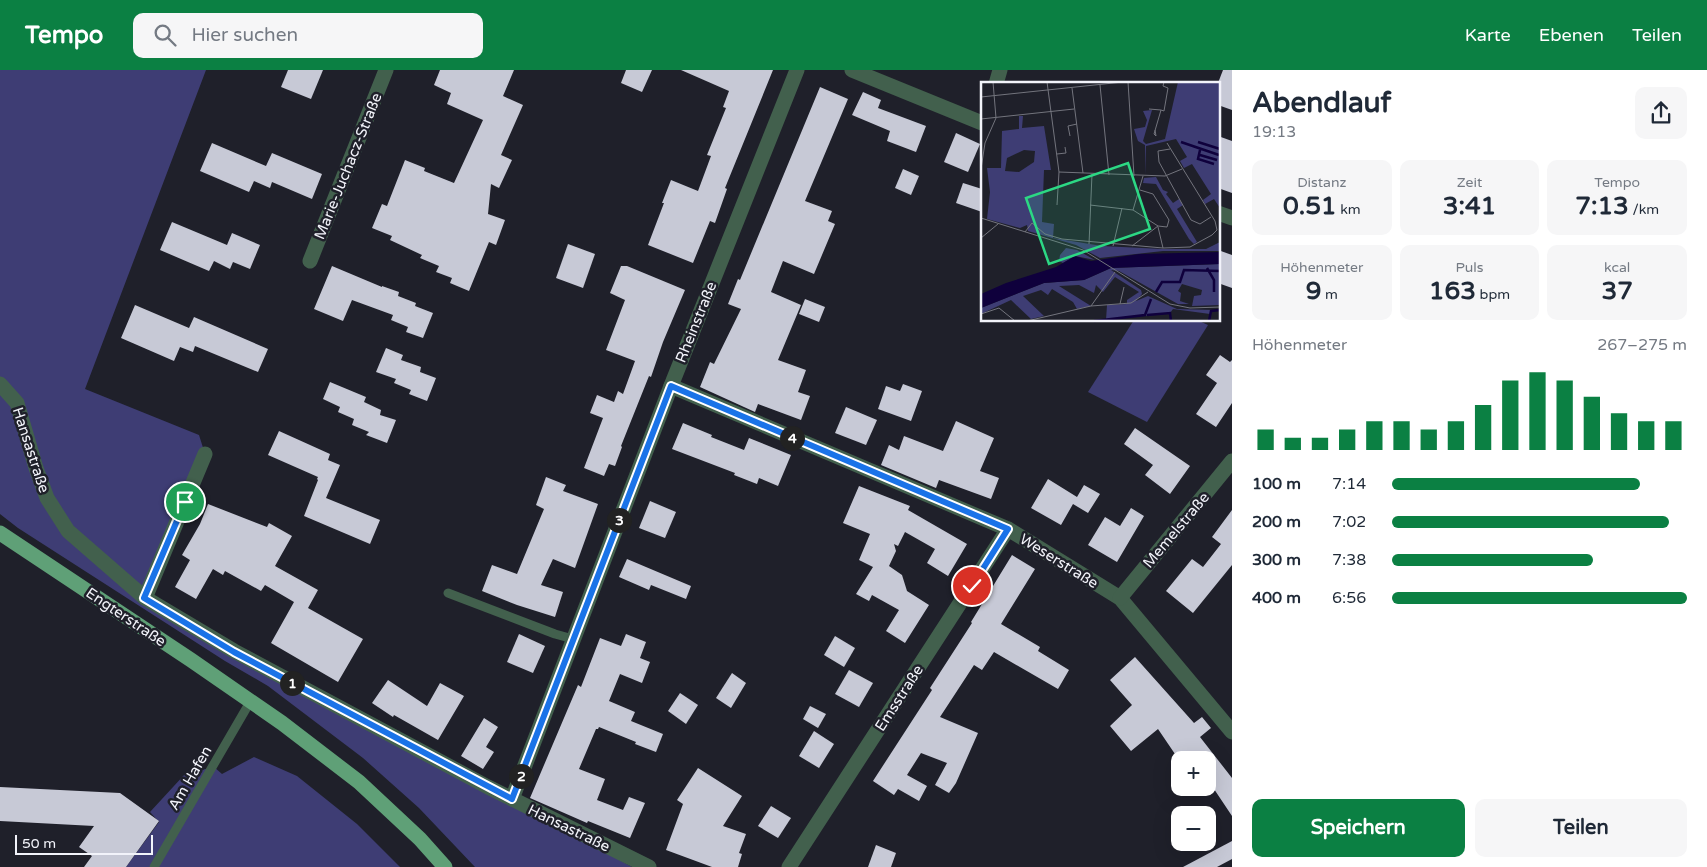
<!DOCTYPE html>
<html lang="de">
<head>
<meta charset="utf-8">
<style>
  body { margin:0; font-family:"Varela Round",sans-serif; background:#f6f6f7; color:#1f2937; height:100vh; display:flex; flex-direction:column; font-size:19px; white-space:nowrap }
  * { box-sizing:border-box; margin:0 }
  p { font-size:16px; color:#747a83 }
  .icon { flex:none; width:28px; height:28px; fill:none; stroke:currentColor; stroke-width:2; stroke-linecap:round; stroke-linejoin:round }
  .map { position:relative; flex:1; overflow:hidden }
  .panel { display:flex; flex-direction:column; background:#fff; width:475px }
  .panel>* { flex:none }
  .buttons { position:absolute; left:1171px; top:681px; display:grid; gap:10px }
  .buttons a { display:grid; place-items:center; width:45px; height:45px; border-radius:10px; background:#fff; box-shadow:0 5px 20px #0002; font-size:25px }
  .scale { position:absolute; left:15px; bottom:12px; width:138px; box-sizing:border-box; padding-left:5px; border:2px solid #f2f3fa; border-top:0; font-size:14px; line-height:18px; white-space:nowrap; color:#f2f3fa; -webkit-text-stroke:4px #1f202a; paint-order:stroke }
  .pin { position:absolute; display:grid; place-items:center; width:42px; height:42px; color:#fff; margin:-21px; border:2px solid #fff; border-radius:50%; box-shadow:0 1px 5px #0007 }
  .km { position:absolute; width:25px; height:25px; margin:-12px; border-radius:50%; background:#222; color:#fff; font-size:14px; line-height:25px; text-align:center }
  .round { display:grid; place-items:center; flex:none; width:52px; height:52px; border-radius:10px; background:#f6f6f7 }
  .headline { display:flex; align-items:center; justify-content:space-between; height:85px; padding:0 20px }
  h1 { font-size:28px; font-weight:700; line-height:38px }
  .figures { display:grid; grid-template-columns:repeat(3,1fr); gap:8px; height:85px; padding:5px 20px }
  .figures div { display:grid; align-content:center; border-radius:10px; background:#f6f6f7; text-align:center }
  .figures b { font-size:25px; font-weight:700 }
  .figures small { font-size:14px; font-weight:400 }
  .figures p { font-size:14px }
  .chart { height:140px; padding:10px 20px }
  .chart p { display:flex; justify-content:space-between }
  .chart svg { width:100%; height:90px; margin-top:5px; stroke:#0b8043; stroke-width:6 }
  .cta { display:flex; gap:10px; margin-top:auto; padding:10px 20px }
  .cta a { flex:1; height:58px; border-radius:10px; background:#0b8043; color:#fff; font-size:20px; font-weight:700; line-height:58px; text-align:center }
  .cta a+a { background:#f6f6f7; color:#1f2937 }
  ul { padding:0 20px; list-style:none; font-size:16px }
  li { display:grid; grid-template-columns:80px 60px 1fr; align-items:center; height:38px }
  li i { height:12px; border-radius:6px; background:#0b8043 }
  header { display:flex; align-items:center; gap:30px; box-sizing:border-box; height:70px; padding:0 25px; background:#0b8043; color:#fff }
  header strong { font-size:24px }
  nav { display:flex; gap:28px; margin-inline-start:auto; font-size:18px }
  .search { width:350px; height:45px; background:#f6f6f7; display:flex; align-items:center; gap:12px; box-sizing:border-box; padding:0 18px; border-radius:10px; color:#747a83; font-size:19px }
  main { display:flex; flex:1; min-height:0 }
  .map>svg:first-child { display:block }
</style>
</head>
<body>
<header>
<strong>Tempo</strong>
<div class="search"><svg class="icon" aria-label="search" viewBox="0 0 24 24"><circle cx="10" cy="10" r="6"/><path d="M15 15l6 6"/></svg>Hier suchen</div>
<nav><a>Karte</a><a>Ebenen</a><a>Teilen</a></nav>
</header>
<main>
<div class="map">
<svg width="1232" height="797" viewBox="0 0 1232 797">
  <rect width="100%" height="100%" fill="#1f202a"/>
  <g fill="#3e3d74">
    <path d="M0 0H206L85 319 199 365 205 384 145 528 512 729 632 797H475L419 738 363 688 268 616 225 591 18 458 0 444Z"/>
    <path d="M1134 250H1197L1208 255 1147 352 1088 322Z"/>
    <path d="M254 687 297 706 357 754 400 797H126L159 752 150 742 185 704 214 697 222 704Z"/>
  </g>
  <g fill="#c7c9d6">
    <path d="M288 0H323L311 29 281 17Z"/>
    <path d="M440 0H514L503 26 523 35 501 85 512 90 499 118 491 114 488 144 505 150 496 175 489 172 469 221 450 213 452 208 436 202 439 196 420 188 422 185 390 170 392 166 372 158 382 134 387 136 405 90 425 98 424 101 454 113 483 50 447 34 451 23 434 15Z"/>
    <path d="M626 0H652L642 22 621 13Z"/>
    <path d="M681 0H773L725 118 727 119 715 153 710 151 693 193 648 175 664 133H662L671 110 698 121 711 86 707 85 726 38 723 37 729 21Z"/>
    <path d="M1223 0H1232V40L1218 35V13Z"/>
    <path d="M820 17 848 29 805 131 832 141 828 151 835 154 814 204 783 191 771 222 801 235 778 290 806 300 798 322 810 326 801 350 758 334 755 342 700 317 710 292 714 294 741 239 728 234 738 209 740 210Z"/>
    <path d="M863 22 881 30 878 38 926 56 916 82 887 71 890 61 852 45Z"/>
    <path d="M956 63 980 74 968 102 944 92Z"/>
    <path d="M1218 66 1232 71V123L1218 118Z"/>
    <path d="M212 73 266 96 272 83 322 104 312 129 272 112 270 118 254 111 249 122 200 101Z"/>
    <path d="M903 99 919 106 911 125 895 118Z"/>
    <path d="M963 113 982 119V142L956 133Z"/>
    <path d="M172 152 227 175 232 163 260 175 250 199 233 192 230 199 214 191 209 201 160 180Z"/>
    <path d="M568 174 595 184 583 218 556 208Z"/>
    <path d="M1218 180 1232 185V218L1218 213Z"/>
    <path d="M332 196 382 217V216L399 222 398 226 416 233 415 236 433 243 423 268 406 262 408 257 391 250 393 245 352 230 343 251 314 239Z"/>
    <path d="M621 196H627L685 220 663 272 651 307 649 306 621 376 622 377 615 396 609 394 604 406 584 398 603 348 590 343 597 325 614 332 618 321 623 324 635 291 606 280 625 230 610 223Z"/>
    <path d="M805 229 825 237 819 252 799 244Z"/>
    <path d="M135 235 189 258 194 247 268 279 258 302 195 276 193 282 180 277 174 291 121 268Z"/>
    <path d="M386 278 403 285 401 290 421 297 420 302 436 308 427 331 409 324 411 320 394 313 396 309 376 302Z"/>
    <path d="M1220 285 1230 292 1232 290V333L1216 357 1196 344 1217 313 1206 305Z"/>
    <path d="M330 312 366 327 364 332 381 340 380 345 396 350 387 373 366 365 369 362 352 355 354 349 338 342 340 337 323 329Z"/>
    <path d="M903 314 922 321 911 351 878 339 886 316 900 321Z"/>
    <path d="M846 337 877 350 866 375 835 363Z"/>
    <path d="M956 351 994 368 980 401 999 408 991 429 939 410 936 418 881 395 889 375 899 380 904 366 943 381Z"/>
    <path d="M683 353 712 365 711 367 744 380 749 368 791 385 778 416 759 408 757 414 734 405 735 403 672 379Z"/>
    <path d="M1135 358 1190 396 1170 424 1145 405 1153 395 1124 374Z"/>
    <path d="M279 361 330 384 328 390 340 395 326 428 380 450 370 474 304 446 318 410 317 409 318 407 268 385Z"/>
    <path d="M546 407 566 415 563 421 598 434 575 498 553 489 541 515 563 522 555 547 517 535 482 521 492 495 517 504 544 439 536 435Z"/>
    <path d="M1048 409 1077 427 1084 415 1100 424 1088 443 1073 434 1061 455 1031 438Z"/>
    <path d="M859 416 910 436 908 440 967 474 948 506 927 493 935 479 905 462 898 476 894 474 896 481 889 496 902 505 907 521 929 535 905 573 886 561 899 540 872 525 869 531 856 524 873 497 859 490 870 464 843 453Z"/>
    <path d="M650 431 676 442 665 468 639 458Z"/>
    <path d="M208 434 267 457 269 453 292 466 275 496 318 520 308 538 363 569 338 612 271 573 294 532 265 515 261 521 225 501 223 505 213 499 196 529 175 517 190 490 182 485 200 454Z"/>
    <path d="M1131 438 1144 446 1117 492 1088 475 1105 447 1120 456Z"/>
    <path d="M1232 440V495L1193 543 1166 521 1192 489 1203 497 1221 474 1212 467Z"/>
    <path d="M1012 485 1035 499 1001 554 1040 577 1038 581 1069 600 1058 619 994 582 982 600 974 595 940 647 978 663 956 713 949 723 935 715 947 693 921 683 907 705 927 716 919 731 898 719 894 725 873 711 932 620 930 618 972 553 971 552Z"/>
    <path d="M627 489 691 516 686 529 651 515 649 520 619 507Z"/>
    <path d="M519 564 545 576 533 603 507 592Z"/>
    <path d="M626 564 646 572 640 588 650 592 642 613 620 604 609 631 635 642 631 651 663 664 656 682 635 674 636 672 599 657 598 659H596L579 699 605 709 597 730 623 740 629 727 645 733 630 768 588 751 587 753 530 728 578 615 581 617 600 568 621 576Z"/>
    <path d="M835 566 855 578 844 597 824 585Z"/>
    <path d="M1135 587 1194 653 1202 647 1211 658 1200 667 1232 708V746L1208 710V690H1187L1182 683 1177 687 1158 659 1131 681 1110 656 1132 635 1110 610Z"/>
    <path d="M849 600 873 613 859 637 835 624Z"/>
    <path d="M732 603 746 613 731 638 716 628Z"/>
    <path d="M388 610 427 636 440 613 464 626 438 670 394 645 393 647 372 633Z"/>
    <path d="M680 623 698 635 686 654 668 641Z"/>
    <path d="M810 636 826 644 818 658 803 649Z"/>
    <path d="M484 648 498 657 486 677 494 682 483 699 461 686Z"/>
    <path d="M814 661 834 674 819 698 799 686Z"/>
    <path d="M698 698 742 726 723 756 746 764 739 783 742 784 738 797H712L666 780 683 734 677 730Z"/>
    <path d="M0 717 120 723 159 751 126 797H84L92 786 79 777 94 756 0 751Z"/>
    <path d="M771 736 791 748 778 768 758 756Z"/>
    <path d="M1232 771V789L1217 797H1183Z"/>
    <path d="M876 775 896 783 891 797H868Z"/>
  </g>
  <g fill="none" stroke-linecap="round" stroke-linejoin="round">
    <g stroke="#42604d" stroke-width="9">
      <path d="M448 523 555 564 573 569"/>
      <path d="M154 797 250 632"/>
    </g>
    <g stroke="#42604d" stroke-width="15">
      <path d="M852 0 982 53"/>
      <path d="M996 14 1000 0"/>
      <path d="M1218 143 1232 148"/>
      <path d="M310 191 386 0"/>
      <path d="M0 314 17 333 36 398 47 428 68 461 145 528 234 581 488 717 649 797"/>
      <path d="M671 316 1008 459 1120 528 1232 662"/>
      <path d="M145 528 205 384"/>
      <path d="M1120 528 1232 391"/>
      <path d="M512 729 671 316 797 0"/>
      <path d="M789 797 1008 459"/>
    </g>
    <path stroke="#5fa077" stroke-width="15" d="M0 463 191 590 282 653 359 712 420 769 445 797"/>
  </g>
  <g fill="none" stroke-linecap="round" stroke-linejoin="round">
    <defs>
      <path id="route" d="M185 432 144 528 234 582 512 729 671 316 1008 459 972 516"/>
    </defs>
    <use href="#route" stroke="#fff" stroke-width="10"/>
    <use href="#route" stroke="#1a73e8" stroke-width="6"/>
  </g>
  <g text-anchor="middle" dominant-baseline="central" stroke-width="5" stroke-linejoin="round" paint-order="stroke">
    <g font-size="15" fill="#f2f3fa" stroke="#1f202a">
      <text transform="translate(348 96) rotate(-68)">Marie-Juchacz-Straße</text>
      <text transform="translate(696 252) rotate(-68)">Rheinstraße</text>
      <text transform="translate(31 380) rotate(72)">Hansastraße</text>
      <text transform="translate(1176 460) rotate(-50)">Memelstraße</text>
      <text transform="translate(1059 491) rotate(32)">Weserstraße</text>
      <text transform="translate(126 547) rotate(34)">Engterstraße</text>
      <text transform="translate(899 628) rotate(-57)">Emsstraße</text>
      <text transform="translate(190 708) rotate(-60)">Am Hafen</text>
      <text transform="translate(569 758) rotate(26)">Hansastraße</text>
    </g>
  </g>
  <g transform="translate(981 12)">
    <rect width="239" height="239" fill="#1f202a"/>
    <path d="M197 0H239V126L233 117 224 122 222 118 230 112 211 82 203 86 199 79 206 75 195 57 165 64 164 93V63L157 59 153 47 164 45 166 38 162 29 171 28 162 59 165 62 184 57ZM38 34H42L41 46 63 44 70 88H63L61 140 73 142 72 156 121 164 181 167H225L239 160V169H182L119 176 95 163 47 149 46 143 39 146 6 137 9 110 6 86H20L21 49 38 47ZM43 68 54 69 53 80 38 90 24 89 26 76ZM175 95 182 108 187 110 185 112 192 121 198 117 202 123 196 127 216 160 213 162 208 157 175 102 162 101 163 96ZM85 166 96 168 114 178 94 174 82 181 78 179 79 173ZM239 182V223L211 224 213 214 220 213 221 208 201 202 197 209 200 211 199 219 208 222H197L138 189 130 188 160 208 161 212 155 219 167 214 196 227 233 228 229 232 192 227 189 231 125 238 126 223 146 222V218L158 210 134 195 122 210 115 203 113 211 98 203 78 204 110 224 96 227 92 220 71 207 67 213 60 208 42 214 63 234 50 237 30 218 0 232V226L63 201 103 198 130 186Z" fill="#3e3d74" fill-rule="evenodd"/>
    <path d="M239 170V182L130 186 103 198 63 201 0 226V212L25 201 75 185 94 174 110 179 158 172Z" fill="#0f003c"/>
    <path fill="none" stroke="#0f003c" stroke-width="2.5" d="M200 60 238 73M217 60 239 67M219 68 217 77 233 82M219 73 236 78M226 186 233 198V210M175 210 181 200H199L203 188 239 189M166 233 189 231 190 239M113 239 164 233 170 217M228 239 230 229 239 228"/>
    <path fill="none" stroke="#73747d" stroke-width="1" d="M66 0 78 90 76 123M147 0 153 94M119 3 128 93M91 6 102 91M0 15 142 0M168 27 180 28 173 52 175 54 174 48M180 28 183 29 187 6 182 4 183 0M0 37 93 27M89 54 87 44 96 42M189 67 177 69 178 80 210 138 219 142 230 135M76 72 85 71 84 65M0 87 4 61 15 36 12 0M78 90 184 94 201 87M159 108 172 112 188 138 186 145 177 144M109 123 152 128 177 144M152 128 162 94M0 136 102 168 189 222 209 226 239 225M177 145 182 166M44 150 51 141 64 152 81 157 182 166 209 165 231 153 236 148 234 139 186 61M0 156 17 142M108 162 111 92M132 164 141 126M151 164 177 144M139 222 143 205M110 224 134 190M0 232 18 226 34 239M46 239 110 224 150 221 167 210"/>
    <path fill="#2cd884" fill-opacity="0.15" stroke="#2cd884" stroke-width="2.5" d="M147 81 169 147 68 182 45 116Z"/>
    <rect width="239" height="239" fill="none" stroke="#f2f3fa" stroke-width="2.5"/>
  </g>
</svg>
<div class="buttons">
<a>+</a>
<a>−</a>
</div>
<div class="scale">50 m</div>
<div class="pin" style="left:185px;top:432px;background:#1e9e55"><svg class="icon" aria-label="arrive" viewBox="0 0 24 24"><path d="M6 21V4h12l-3 4 3 4H6"/></svg></div>
<div class="pin" style="left:972px;top:516px;background:#d93025"><svg class="icon" aria-label="check" viewBox="0 0 24 24"><path d="M5 12l5 5 9-10"/></svg></div>
<b class="km" style="left:292px;top:613px">1</b>
<b class="km" style="left:521px;top:706px">2</b>
<b class="km" style="left:619px;top:450px">3</b>
<b class="km" style="left:792px;top:368px">4</b>
</div>
<section class="panel">
<div class="headline"><div><h1>Abendlauf</h1><p>19:13</p></div><a class="round"><svg class="icon" aria-label="share" viewBox="0 0 24 24"><path d="M12 15V3M7 8l5-5 5 5M5 13v7h14v-7"/></svg></a></div>
<div class="figures">
<div><p>Distanz</p><b>0.51<small> km</small></b></div>
<div><p>Zeit</p><b>3:41</b></div>
<div><p>Tempo</p><b>7:13<small> /km</small></b></div>
</div>
<div class="figures">
<div><p>Höhenmeter</p><b>9<small> m</small></b></div>
<div><p>Puls</p><b>163<small> bpm</small></b></div>
<div><p>kcal</p><b>37</b></div>
</div>
<div class="chart"><p><span>Höhenmeter</span>267–275 m</p>
<svg viewBox="0 0 160 44" preserveAspectRatio="none"><path d="M5 44V34M15 44V38M25 44V38M35 44V34M45 44V30M55 44V30M65 44V34M75 44V30M85 44V22M95 44V10M105 44V6M115 44V10M125 44V18M135 44V26M145 44V30M155 44V30"/></svg>
</div>
<ul>
<li><b>100 m</b>7:14<i style="width:84%"></i></li>
<li><b>200 m</b>7:02<i style="width:94%"></i></li>
<li><b>300 m</b>7:38<i style="width:68%"></i></li>
<li><b>400 m</b>6:56<i style="width:100%"></i></li>
</ul>
<div class="cta"><a>Speichern</a><a>Teilen</a></div>
</section>
</main>
</body>
</html>
